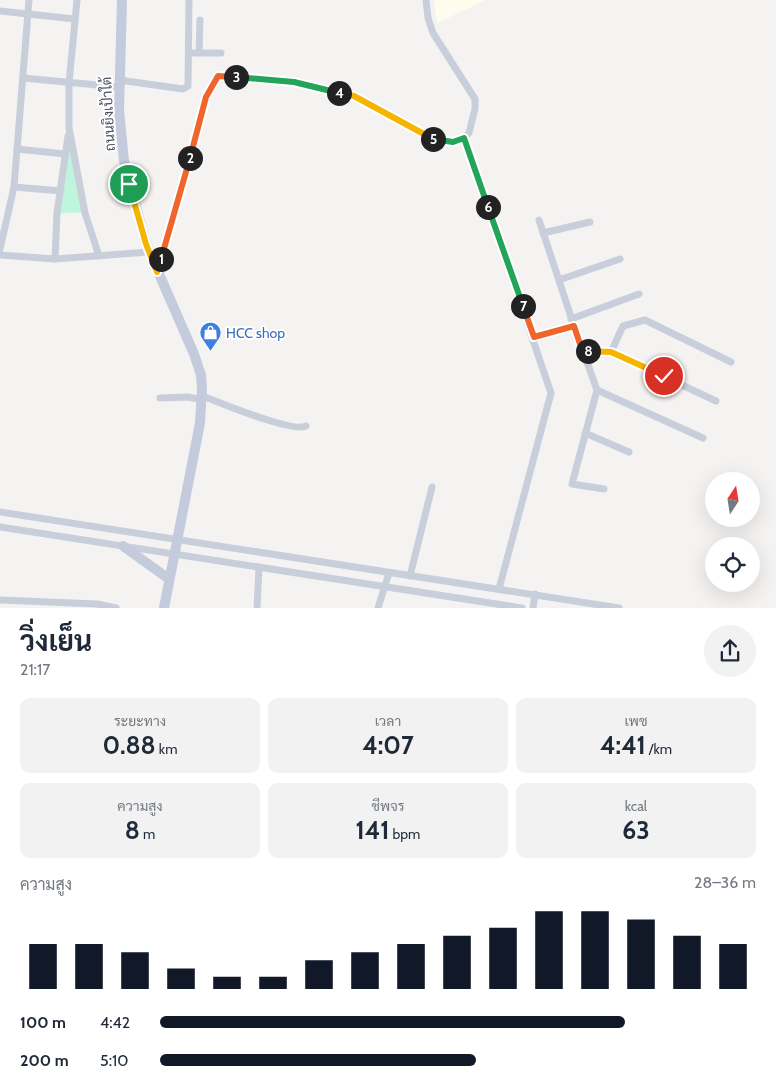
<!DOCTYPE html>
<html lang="th">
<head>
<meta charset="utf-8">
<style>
  body { margin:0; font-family:Cabin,Sarabun,sans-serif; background:#f2f2f3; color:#1f2937; height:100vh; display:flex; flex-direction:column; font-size:19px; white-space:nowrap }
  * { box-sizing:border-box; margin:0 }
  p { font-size:16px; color:#747a83 }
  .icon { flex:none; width:28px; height:28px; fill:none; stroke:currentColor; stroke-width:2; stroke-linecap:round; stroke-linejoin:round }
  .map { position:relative; height:608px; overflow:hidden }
  .sheet { display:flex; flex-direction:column; background:#fff; flex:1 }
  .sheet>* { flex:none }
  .needle { width:32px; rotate:12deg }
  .controls { position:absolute; left:705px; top:472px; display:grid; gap:10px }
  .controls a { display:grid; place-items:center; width:55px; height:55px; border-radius:50%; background:#fff; box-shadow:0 5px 20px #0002; font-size:25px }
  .pin { position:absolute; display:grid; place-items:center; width:42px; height:42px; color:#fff; margin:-21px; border:2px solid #fff; border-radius:50%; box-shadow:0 1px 5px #0007 }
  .km { position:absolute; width:25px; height:25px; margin:-12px; border-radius:50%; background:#222; color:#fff; font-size:14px; line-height:25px; text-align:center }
  .round { display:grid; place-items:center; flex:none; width:52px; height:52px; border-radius:26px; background:#f2f2f3 }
  .head { display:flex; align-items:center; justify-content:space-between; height:85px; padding:0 20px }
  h1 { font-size:28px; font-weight:700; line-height:38px }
  .metrics { display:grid; grid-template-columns:repeat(3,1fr); gap:8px; height:85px; padding:5px 20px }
  .metrics div { display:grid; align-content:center; border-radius:10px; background:#f2f2f3; text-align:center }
  .metrics b { font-size:25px; font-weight:700 }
  .metrics small { font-size:14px; font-weight:400 }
  .metrics p { font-size:14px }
  .chart { height:140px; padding:10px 20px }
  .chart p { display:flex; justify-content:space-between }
  .chart svg { width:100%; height:90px; margin-top:5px; stroke:#111827; stroke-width:6 }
  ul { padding:0 20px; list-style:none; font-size:16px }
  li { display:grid; grid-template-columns:80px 60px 1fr; align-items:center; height:38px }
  li i { height:12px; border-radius:6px; background:#111827 }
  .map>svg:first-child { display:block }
</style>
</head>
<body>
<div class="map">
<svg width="776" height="608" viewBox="0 0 776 608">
  <rect width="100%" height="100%" fill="#f5f3f2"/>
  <path fill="#fefced" d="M434 0H486L437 23Z"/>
  <path fill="#bff5dd" d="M69 136 88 212 60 213Z"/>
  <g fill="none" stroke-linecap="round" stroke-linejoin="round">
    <g stroke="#c8cfdb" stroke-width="7">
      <path d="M77 0 69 83V128L85 213 99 256"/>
      <path d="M0 11 75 19"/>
      <path d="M189 53H221"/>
      <path d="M199 53 200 20"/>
      <path d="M23 78 118 87"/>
      <path d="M119 80 183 89 188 86 189 0"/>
      <path d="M464 138 551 393 499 589"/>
      <path d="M17 149 65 154"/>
      <path d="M14 187 61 191"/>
      <path d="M543 233 590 222"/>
      <path d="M0 249 14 187 29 0"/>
      <path d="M0 255 55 259 149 252"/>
      <path d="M55 259 57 213 68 136"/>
      <path d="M157 271 206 97 218 76 294 82 354 96 431 138 453 142 464 138 469 133 475 109V99L433 33 428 18 426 0"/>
      <path d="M559 280 620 259"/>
      <path d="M571 319 639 294"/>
      <path d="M574 326 597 390 572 484 604 489"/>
      <path d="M534 337 574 326 539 220"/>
      <path d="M583 350 611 352 623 326 645 320 731 362"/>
      <path d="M611 352 716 401"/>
      <path d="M597 390 703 438"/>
      <path d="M203 396C220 403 294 433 306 426"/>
      <path d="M160 398 188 397 203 400"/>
      <path d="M585 433 629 452"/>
      <path d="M0 512 619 608"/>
      <path d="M0 527 522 608"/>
      <path d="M410 576 432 487"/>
      <path d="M0 600 97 604 116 608"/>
      <path d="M257 608 259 567"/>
      <path d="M378 608 389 573"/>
      <path d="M533 608 535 594"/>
    </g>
    <g stroke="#c4cbdc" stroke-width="10">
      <path d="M122 0 119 110 124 161 146 244 194 354 201 375 202 389 200 423 164 608"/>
      <path d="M123 546 169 579"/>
    </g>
  </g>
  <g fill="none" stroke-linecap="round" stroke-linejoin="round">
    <defs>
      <path id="split-1" d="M129 184 146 244 157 272 161 259"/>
      <path id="split-2" d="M161 259 190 158"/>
      <path id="split-3" d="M190 158 206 97 218 76 236 77"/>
      <path id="split-4" d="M236 77 294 82 339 93"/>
      <path id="split-5" d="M339 93 354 96 433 139"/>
      <path id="split-6" d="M433 139 453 142 464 138 488 207"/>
      <path id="split-7" d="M488 207 523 306"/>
      <path id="split-8" d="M523 306 534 337 574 326 582 350 588 351"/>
      <path id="split-9" d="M588 351 611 352 664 376"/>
    </defs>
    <use href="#split-1" stroke="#fff" stroke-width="10"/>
    <use href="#split-2" stroke="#fff" stroke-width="10"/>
    <use href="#split-3" stroke="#fff" stroke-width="10"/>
    <use href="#split-4" stroke="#fff" stroke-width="10"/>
    <use href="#split-5" stroke="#fff" stroke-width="10"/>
    <use href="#split-6" stroke="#fff" stroke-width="10"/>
    <use href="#split-7" stroke="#fff" stroke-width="10"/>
    <use href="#split-8" stroke="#fff" stroke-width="10"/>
    <use href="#split-9" stroke="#fff" stroke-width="10"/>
    <use href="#split-1" stroke="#f5b400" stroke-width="6"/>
    <use href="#split-2" stroke="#f0652b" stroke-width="6"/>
    <use href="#split-3" stroke="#f0652b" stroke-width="6"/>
    <use href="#split-4" stroke="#22a559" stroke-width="6"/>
    <use href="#split-5" stroke="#f5b400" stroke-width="6"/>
    <use href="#split-6" stroke="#22a559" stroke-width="6"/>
    <use href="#split-7" stroke="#22a559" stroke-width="6"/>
    <use href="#split-8" stroke="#f0652b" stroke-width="6"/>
    <use href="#split-9" stroke="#f5b400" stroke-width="6"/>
  </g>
  <defs>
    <symbol id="shop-pin" viewBox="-11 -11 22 30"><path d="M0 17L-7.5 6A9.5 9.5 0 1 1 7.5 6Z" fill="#3f7fe0" stroke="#fff"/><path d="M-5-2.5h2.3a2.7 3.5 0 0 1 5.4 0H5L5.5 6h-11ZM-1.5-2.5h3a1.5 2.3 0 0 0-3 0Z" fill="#fff"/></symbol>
  </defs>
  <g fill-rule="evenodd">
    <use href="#shop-pin" x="198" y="320" width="25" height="34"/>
  </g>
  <g text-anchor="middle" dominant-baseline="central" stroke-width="4" stroke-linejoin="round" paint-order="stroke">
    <g font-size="14" fill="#485162" stroke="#fff">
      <text transform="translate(108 114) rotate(-93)">ถนนยิงเป้าใต้</text>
    </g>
    <g font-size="14" fill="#366cbe" stroke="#fff" text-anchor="start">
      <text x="226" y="333">HCC shop</text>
    </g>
  </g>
</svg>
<div class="controls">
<a><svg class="needle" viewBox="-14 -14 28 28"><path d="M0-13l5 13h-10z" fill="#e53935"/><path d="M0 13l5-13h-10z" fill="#747a83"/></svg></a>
<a><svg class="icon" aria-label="locate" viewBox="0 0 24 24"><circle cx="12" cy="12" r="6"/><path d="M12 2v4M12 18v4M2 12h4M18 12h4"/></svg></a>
</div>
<div class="pin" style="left:129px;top:184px;background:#1e9e55"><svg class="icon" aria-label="arrive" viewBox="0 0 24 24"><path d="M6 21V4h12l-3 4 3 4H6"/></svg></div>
<div class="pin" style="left:664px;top:376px;background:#d93025"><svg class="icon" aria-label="check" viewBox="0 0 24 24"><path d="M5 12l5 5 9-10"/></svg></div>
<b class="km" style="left:161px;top:259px">1</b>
<b class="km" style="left:190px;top:158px">2</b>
<b class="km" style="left:236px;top:77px">3</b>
<b class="km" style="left:339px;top:93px">4</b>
<b class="km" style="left:433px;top:139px">5</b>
<b class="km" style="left:488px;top:207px">6</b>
<b class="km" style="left:523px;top:306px">7</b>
<b class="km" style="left:588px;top:351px">8</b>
</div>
<section class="sheet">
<div class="head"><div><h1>วิ่งเย็น</h1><p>21:17</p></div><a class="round"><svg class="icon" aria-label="share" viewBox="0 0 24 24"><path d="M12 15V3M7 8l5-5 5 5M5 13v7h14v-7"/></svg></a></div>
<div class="metrics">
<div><p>ระยะทาง</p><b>0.88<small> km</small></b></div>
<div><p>เวลา</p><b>4:07</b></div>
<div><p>เพซ</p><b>4:41<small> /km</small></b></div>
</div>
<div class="metrics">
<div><p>ความสูง</p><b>8<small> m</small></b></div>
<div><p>ชีพจร</p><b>141<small> bpm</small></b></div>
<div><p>kcal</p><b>63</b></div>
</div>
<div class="chart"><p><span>ความสูง</span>28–36 m</p>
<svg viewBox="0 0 160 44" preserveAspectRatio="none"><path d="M5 44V22M15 44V22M25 44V26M35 44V34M45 44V38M55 44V38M65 44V30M75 44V26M85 44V22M95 44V18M105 44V14M115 44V6M125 44V6M135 44V10M145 44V18M155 44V22"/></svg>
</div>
<ul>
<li><b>100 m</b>4:42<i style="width:78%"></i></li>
<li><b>200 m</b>5:10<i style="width:53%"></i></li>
</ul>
</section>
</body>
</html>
